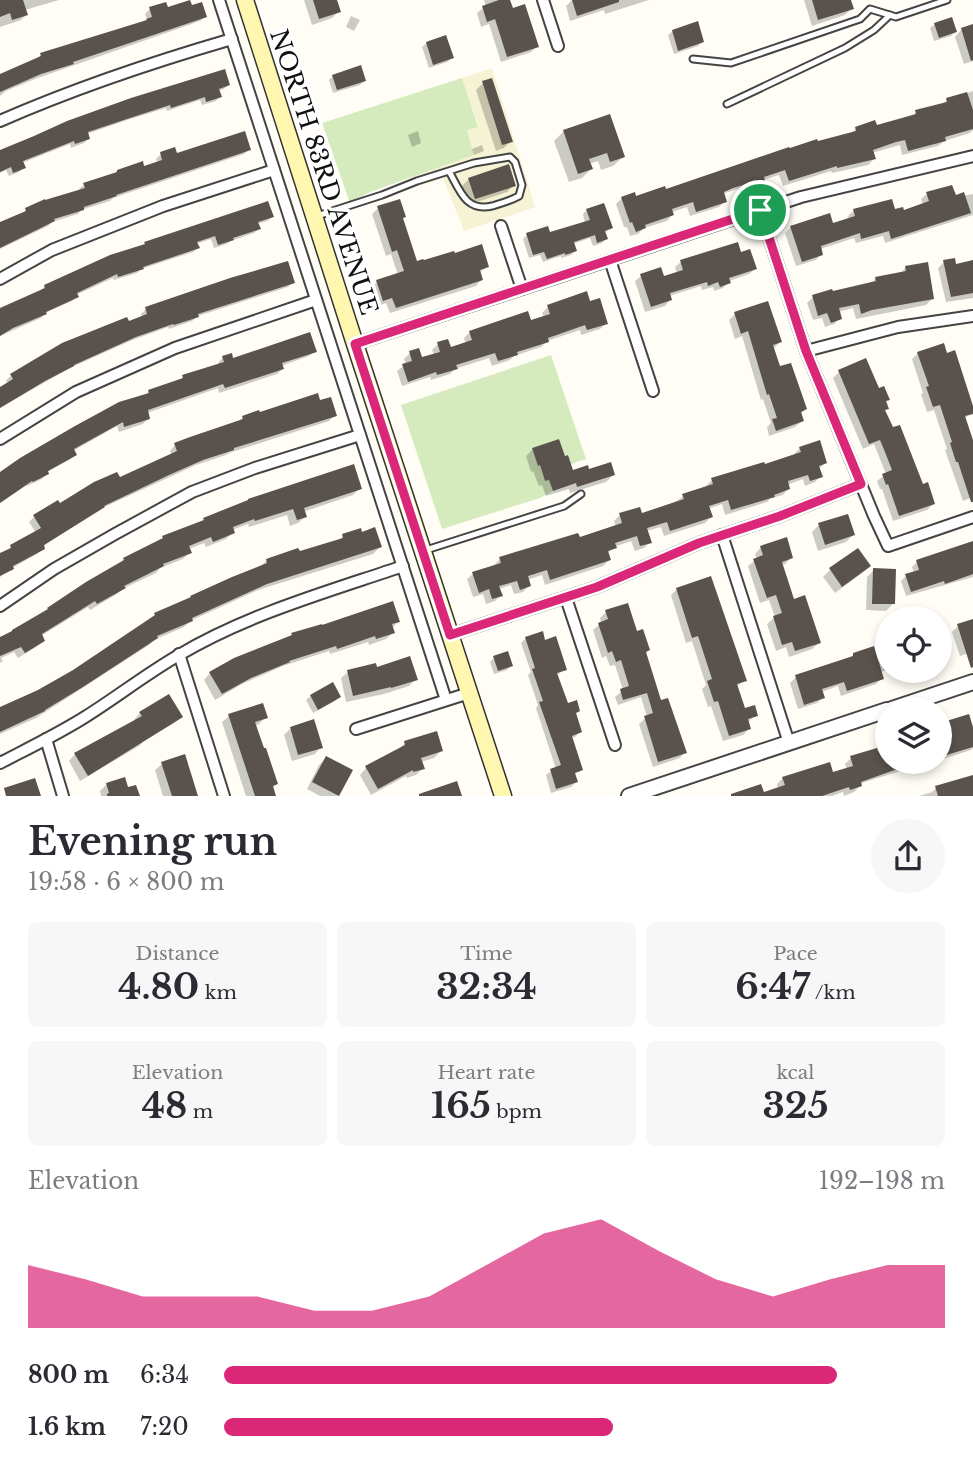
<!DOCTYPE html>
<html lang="en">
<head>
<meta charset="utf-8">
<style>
  body { margin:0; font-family:"Libre Baskerville",serif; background:#f7f7f7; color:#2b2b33; height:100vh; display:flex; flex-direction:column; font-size:26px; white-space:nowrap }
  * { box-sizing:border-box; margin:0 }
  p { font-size:23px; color:#7c7c81 }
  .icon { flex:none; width:38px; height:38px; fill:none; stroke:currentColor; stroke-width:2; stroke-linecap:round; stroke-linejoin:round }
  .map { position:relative; height:796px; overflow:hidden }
  .side { display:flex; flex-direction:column; background:#fff; flex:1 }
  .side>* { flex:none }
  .buttons { position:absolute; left:875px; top:606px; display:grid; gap:14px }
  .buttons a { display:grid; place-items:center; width:77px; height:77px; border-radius:50%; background:#fff; box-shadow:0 4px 10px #0003; font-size:35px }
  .pin { position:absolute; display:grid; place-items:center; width:60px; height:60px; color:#fff; margin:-30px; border:4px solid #fff; border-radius:50%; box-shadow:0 2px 7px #0007 }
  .round { display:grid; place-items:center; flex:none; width:74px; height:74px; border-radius:37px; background:#f7f7f7 }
  .overview { display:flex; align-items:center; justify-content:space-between; height:119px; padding:0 28px }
  h1 { font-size:38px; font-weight:700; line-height:52px }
  .figures { display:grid; grid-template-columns:repeat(3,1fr); gap:10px; height:119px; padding:7px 28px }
  .figures div { display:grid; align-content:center; border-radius:10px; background:#f7f7f7; text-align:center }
  .figures b { font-size:35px; font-weight:700 }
  .figures small { font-size:19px; font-weight:400 }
  .figures p { font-size:19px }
  .chart { height:196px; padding:14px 28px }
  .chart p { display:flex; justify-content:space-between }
  .chart svg { width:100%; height:126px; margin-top:7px; fill:#db2777; opacity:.7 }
  ul { padding:0 28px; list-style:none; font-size:23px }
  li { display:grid; grid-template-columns:112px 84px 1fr; align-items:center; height:52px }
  li i { height:18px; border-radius:9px; background:#db2777 }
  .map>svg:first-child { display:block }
</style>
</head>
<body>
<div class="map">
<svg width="973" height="796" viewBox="0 0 973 796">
  <rect width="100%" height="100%" fill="#fffdf5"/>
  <path fill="#f6f3d4" d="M492 68 535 207 464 231 443 178 417 187 414 176 474 155 467 130 478 126 462 78Z"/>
  <g fill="#d5ebbd">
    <path d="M462 78 478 127 467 130 474 155 370 192 350 203 322 123Z"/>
    <path d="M551 355 586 459 571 464 568 455 565 456 559 439 532 448 538 466 540 465 545 481 549 480 553 491 540 498 442 529 401 405Z"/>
  </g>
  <g fill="#0003">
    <path d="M0 0H59L25 10 26 15 21 20 0 27Z"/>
    <path d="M304 0H335L339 11 332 18 312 25Z"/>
    <path d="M484 0H509L512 10 537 46 531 52 501 62 489 24 481 27 477 13 486 6Z"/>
    <path d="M572 0H649L605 14 604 10 570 21 566 6Z"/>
    <path d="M804 0H849L852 8 845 15 812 26Z"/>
    <path d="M191 8 205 17 200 21 35 79 6 91 0 96V75L35 60 41 55 147 20 145 14 150 9 167 10Z"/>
    <path d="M351 16 360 20 354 31 346 27Z"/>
    <path d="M935 24 955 31 951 36 934 41 930 28Z"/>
    <path d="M973 26V61L964 64 955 37 961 30Z"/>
    <path d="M673 31 702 42 698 46 674 54 668 35Z"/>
    <path d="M427 43 452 58 447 62 429 68 422 47Z"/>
    <path d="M333 76 364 81 360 85 333 93 329 80Z"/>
    <path d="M491 80 511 141 504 148 496 151 476 90 483 83Z"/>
    <path d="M228 85 224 89 218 91 220 96 216 101 202 105 200 100 167 111 166 108 124 121 87 134 88 139 84 143 71 148 70 144 22 163 24 167 19 172 9 176 6 170 0 173V154Z"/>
    <path d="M973 91V130L970 133 944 141 938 146 902 155 900 145 872 153 874 159 868 165 832 173 831 171 783 186 779 175 763 180 765 188 759 193 750 196 747 186 725 193 722 195 725 201 719 207 690 216 687 207 672 212V215L667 221 644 228 638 234 630 236 627 227H624L616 204 622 198H635L665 191 849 135 856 129 876 128 911 118 916 112 941 105 947 100Z"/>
    <path d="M418 131 421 143 412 147 408 135Z"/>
    <path d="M564 131 623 157 613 166 601 170 598 161 589 164 591 169 582 178 569 182 554 141Z"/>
    <path d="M482 145 484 151 474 155 472 149Z"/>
    <path d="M249 149 244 154 113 198 110 201 81 210 78 214 52 222 48 226 0 249V224L20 215 26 210 80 191 79 189 84 185 114 174 117 171 143 168 158 163 156 159 161 154 176 155Z"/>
    <path d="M469 179 514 185 507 192 468 205 462 186Z"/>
    <path d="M933 191 955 197 973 194V215L885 243 883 236 856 243 854 238 820 249 821 254 816 260 796 266 785 233 791 227 832 226 849 220 848 216 854 210 903 212 923 205 921 199 927 194Z"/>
    <path d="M399 201 401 219 416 263 487 267 479 273 481 280 476 286 390 313 386 303 377 306 371 288 377 282 398 275 391 254 386 256 372 214 378 208Z"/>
    <path d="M587 210 611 228 604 233 606 239 602 243 593 246 590 238 573 244 575 251 571 255 561 258V256L543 262 540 255 529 258 523 239 527 235 549 234 585 223 583 214Z"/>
    <path d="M272 217 267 221 257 224 259 228 254 233 231 241 227 244 214 248 211 239 196 244 198 248 193 252 141 269 137 273 114 280 113 278 76 295V297L72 301 45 313 41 318 0 336V310L40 291 45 286Z"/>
    <path d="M740 254 755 269 749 274 729 281 723 288 714 291 713 287 702 290 701 286 669 296 670 300 665 306 645 312 635 281 641 276 663 278 677 274 675 267 681 262Z"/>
    <path d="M973 261V298L946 302 938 268 944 262 955 266Z"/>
    <path d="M906 267 932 299 926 305 856 319 853 308 838 312 840 318 834 324 825 327 822 318 813 320 807 303 813 297 871 284 876 278 900 274Z"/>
    <path d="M293 282 288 287 198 316 192 321 169 329 168 327 130 341 70 368 0 408V389L8 384 6 380 11 376 63 345 142 318 141 314 146 309Z"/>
    <path d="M589 303 606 323 600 329 581 335 580 330 547 341 541 347 514 356 510 360 492 366 489 358 455 369 450 374 431 380 430 377 402 386 397 371 406 364 404 359 410 353 421 360 434 355 432 350 438 344 450 349 466 344 464 338 470 332 530 322 544 318 542 313 548 307Z"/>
    <path d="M735 314 780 342 774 348 778 369 805 409 800 415 802 421 795 427 769 436 767 427 771 423 763 399 761 400 742 336 735 339 729 320Z"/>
    <path d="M315 351 309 356 281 366 282 369 277 374 219 393 218 388 147 413 148 418 143 424 119 432 117 426 73 451 75 455 69 460 47 472 42 479 27 486V485L0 503V474L144 396 149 391 178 382 183 377 218 365V363L223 357 232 360Z"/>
    <path d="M918 353 973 412 964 419 973 443V497L963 501 945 450 947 449 934 410 927 412 921 394 923 393 912 359Z"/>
    <path d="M839 372 884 402 887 408 884 411 922 486 933 504 927 510 893 521 882 489H880L877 481 886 474 874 444 863 449 833 378Z"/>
    <path d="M335 415 329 421 229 453 226 455 196 465 100 509 42 547 43 548 37 554 12 568 0 577V555L11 547 36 533 29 522 35 516 172 456 170 451 175 445 237 423 243 417Z"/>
    <path d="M800 448 825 463 819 469 821 476 815 482 805 486 803 479 787 485 788 489 783 495 771 498 767 502 725 515 722 504 708 509 711 517 705 523 664 536 661 527 646 531 650 542 644 548 635 551 631 541 614 547 607 554 609 560 603 566 545 585 542 575 527 580 529 586 523 592 514 594 511 585 499 589 501 595 495 601 486 604 483 594 473 597 467 579 473 574 494 567V565L500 559 578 540 616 527 614 521 620 515H641L677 501 683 496 707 488 706 486 712 480 795 456 794 454Z"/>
    <path d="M533 449 572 472 588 471 613 475 606 482 570 493 569 489 546 496 542 485 539 486 533 471 531 472 526 456Z"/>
    <path d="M360 488 353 495 303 512 305 517 298 523 290 526 287 515 249 527 248 524 232 530 233 532 226 539 206 547 204 543 189 549 190 552 183 559 160 568 156 573 122 589 117 594 90 610 88 607 41 636 43 640 36 647 18 658 14 652 1 658 3 661 0 663V640L118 566 124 559 200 523 204 519Z"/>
    <path d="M819 525 853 535 846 542 818 551 812 532Z"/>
    <path d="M343 536 380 547 373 554 258 590 190 621 184 627 154 640 149 645 36 718 0 734V710L74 671 148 621 155 615 260 567 267 560 298 554 338 541Z"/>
    <path d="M973 543V577L906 596 901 581 906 576 914 573 912 567 917 562Z"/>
    <path d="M761 547 791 558 785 564 781 565 793 601 819 643 812 649 789 657 786 647 776 651 767 624 775 617 769 600 760 603 748 566 757 559 755 554Z"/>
    <path d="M858 550 869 566 862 573 835 593 823 577 830 570Z"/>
    <path d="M874 570 893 604 886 611 866 610 867 577Z"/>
    <path d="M677 589 745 680 736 687 744 710 756 715 747 723 749 729 743 735 723 741 711 706 708 707 702 689 706 685 692 641 686 643 671 595Z"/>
    <path d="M606 612 636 633 648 650 644 654 660 703 685 752 680 758 653 767 639 724 647 717 641 697 618 705 615 697 623 690 615 665 610 666 606 656 602 658 593 630 601 623 600 618Z"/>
    <path d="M973 621V652L960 656 952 632 958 626Z"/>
    <path d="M398 622 392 628 393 633 386 639 369 645 368 642 330 654 329 651 283 666 242 684 215 700 204 680 210 673Z"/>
    <path d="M526 638 544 642 565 669 556 676 567 705 578 711 574 715 580 732 575 737 571 738 581 770 578 773V770L567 777 577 774 573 775 576 782 571 787 551 793 546 775 551 771 556 769 536 708 538 705 528 675 531 672 521 643Z"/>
    <path d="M940 638 946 657 940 663Z"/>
    <path d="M887 650V670L880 672 882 678 876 684 841 696 838 686 822 692 823 697 817 703 798 709 790 683 796 677 849 659 854 654H875Z"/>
    <path d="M494 658 511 665 507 670 494 674 490 662Z"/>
    <path d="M903 670H918L905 675Z"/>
    <path d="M348 672 416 679 409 686 384 694 346 702 341 678Z"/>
    <path d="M311 696 339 697 335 701 313 713 306 700Z"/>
    <path d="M262 705 266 717 259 724 255 726 276 784 272 788 274 796H246L222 722 229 716Z"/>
    <path d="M140 713 181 717 174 723 144 741 139 746 80 781 69 761 75 754 135 722 134 720Z"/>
    <path d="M944 724 973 732V748L971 750 940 760V728Z"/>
    <path d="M290 729 321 747 315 754 292 761 284 735Z"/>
    <path d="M405 743 441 751 434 758 421 762 423 768 416 775 407 778 406 776 371 795 360 775 366 768 398 750Z"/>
    <path d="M887 745V761H937L911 770 910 768 865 782 860 784V786L854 792 844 796 843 792 832 796H734L736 794H763L778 789 777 784 783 778 832 775 847 770 845 764 851 758Z"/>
    <path d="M184 757 197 796H163L155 770 162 764Z"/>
    <path d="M326 758 338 795 337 796H320L307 789 319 765Z"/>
    <path d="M973 777V796H919L932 792 936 788Z"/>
    <path d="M107 784 127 789 135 787 138 796H101L100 791Z"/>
  </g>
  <g fill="#5a524d">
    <path d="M0 0H23L28 15 12 20 10 13 0 17Z"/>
    <path d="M190 0 192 5 202 2 207 17 73 62 74 64 41 74 0 92V74L41 56 40 53 147 20 146 19 152 17 149 7 166 2 168 7Z"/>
    <path d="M313 0H337L341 12 319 19Z"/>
    <path d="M499 0H510L513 8 525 4 539 47 507 57 495 19 487 22 482 6Z"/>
    <path d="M572 0H619V2L577 16Z"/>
    <path d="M812 0H851L854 9 818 20Z"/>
    <path d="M952 17 957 32 939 38 934 23Z"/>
    <path d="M698 21 704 42 678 51 672 30Z"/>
    <path d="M973 24V60L971 61 961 28Z"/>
    <path d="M446 35 454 58 433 65 426 42Z"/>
    <path d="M361 65 366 81 337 90 332 75Z"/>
    <path d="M225 69 230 85 219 89 222 97 206 102 205 97 171 108 170 105 130 118 88 132 90 139 75 144 74 141 23 161 26 168 13 173 11 167 0 172V150L34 136 67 121 131 98Z"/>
    <path d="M492 78 513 142 502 145 482 81Z"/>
    <path d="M967 92 973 110V129L945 137 946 141 908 151 905 140 896 142 873 150 876 159 837 168V166L789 181 785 170 764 177 767 188 756 192 753 182 733 188 724 192 727 202 696 212 693 202 672 209 674 215 645 225 646 228 636 232 632 222 630 223 621 197 635 192 636 196 665 186 666 189 789 147 790 148 817 139 818 141 856 131 855 127 875 120 877 125 916 114 915 110 947 102 946 98Z"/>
    <path d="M610 114 625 157 610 162 607 153 589 159 593 169 578 174 563 130Z"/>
    <path d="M245 131 251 150 116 195 117 196 84 207V210L54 219 55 221 0 248V222L26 211 25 208 45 199V200L85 188 83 183 117 172V170L143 161 144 166 162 160 160 152 175 147 177 153Z"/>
    <path d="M509 164 516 186 475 199 468 178Z"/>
    <path d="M952 185 956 195 964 192 971 213 891 239 889 231 861 239 860 233 821 246 823 255 802 262 790 226 830 213 833 223 855 216 853 209 892 199 895 209 903 207 904 210 929 201 926 192Z"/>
    <path d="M400 199 406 217 403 218 417 261 423 259 424 260 454 251 455 253 482 244 489 267 480 270 483 280 396 308 392 298 383 301 376 280 404 271 397 250 392 252 377 206Z"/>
    <path d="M268 201 274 217 258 222 261 229 233 238 234 240 218 245 215 236 197 242 200 248 143 267 144 269 118 277 117 274 77 293 79 297 46 312 47 314 13 328 0 336V308L45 288 44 285 110 255 145 244 144 242Z"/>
    <path d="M604 203 613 228 605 231 608 239 597 243 595 235 574 242 577 251 565 255V253L547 259 544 252 533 255 526 233 548 226 550 232 590 220 586 209Z"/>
    <path d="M738 242 741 252 750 249 757 269 729 278 731 283 720 287 718 282 708 286 707 282 670 293 672 300 651 307 640 274 661 267 664 276 683 270 680 260Z"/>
    <path d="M955 258 956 264 973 260V293L951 297 943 260Z"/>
    <path d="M288 261 295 283 198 314 199 317 174 325 173 324 136 337 74 365V366L45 381 0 408V387L13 379 10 374 62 343 127 317 129 321 147 314 145 307 230 278Z"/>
    <path d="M928 262 934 299 872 310 861 314 859 304 839 308 842 319 831 323 827 313 818 316 812 295 832 289 833 291 876 281 875 277 906 271 905 266Z"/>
    <path d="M587 291 590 301 600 298 608 324 587 330 585 325 548 338 549 342 517 352 518 355 498 361 495 353 456 365 458 369 437 375 436 372 408 382 402 364 412 361 409 351 419 348 422 357 440 352 437 342 448 339 451 347 472 340 469 331 528 311 531 320 550 314 547 305Z"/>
    <path d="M768 301 782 342 773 345 780 366 791 363 807 409 801 412 804 421 776 431 772 419 777 418 769 394 767 395 748 331 741 334 734 312Z"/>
    <path d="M310 332 317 352 282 363 284 369 225 388 223 384 148 410 150 419 124 427 123 422 74 449 77 455 48 471 49 474 33 482 32 481 0 503V472L20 458 75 426 119 402 149 393 148 390 183 378 182 375 224 362 222 356 232 353 233 358Z"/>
    <path d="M944 343 947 353 955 350 973 406V414L965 416 973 440V502H971L958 462H956L950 443 952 442 940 405 933 407 926 387 929 386 917 352Z"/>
    <path d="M866 358 879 388 884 386 890 400 886 401 889 409 885 410 893 427 900 425 923 484 928 482 935 504 899 516 888 484 886 485 882 474 892 470 885 452 880 440 869 444 838 370Z"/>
    <path d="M318 393 320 400 331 397 337 416 234 448V450L203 460 169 475 104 506 105 507 44 545 45 549 13 566 14 569 0 576V553L11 548 10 545 41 528 33 515 58 500 60 503 94 482 117 472 120 477 177 451 174 443 190 437 243 419 242 416 259 410 260 412Z"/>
    <path d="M559 439 565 456 568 455 573 470 588 465 589 469 611 462 615 475 577 487 576 483 553 491 549 480 545 481 540 465 538 466 532 448Z"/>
    <path d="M820 440 827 463 819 466 823 477 810 481 808 475 788 481 790 489 774 495 775 497 731 510 728 500 709 506 713 517 670 531 667 522 647 528 652 543 640 546 637 536 615 543 617 548 608 551 611 560 550 580 547 570 528 576 531 586 520 590 517 581 499 586 503 596 492 599 489 589 479 593 472 572 501 563 499 557 578 533 580 537 622 523 619 513 640 507 642 513 684 499 682 494 713 484 711 478 764 462 765 464 801 452 799 447Z"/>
    <path d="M354 464 362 489 304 508 307 517 297 520 293 509 255 521 254 519 233 527 235 533 213 542 211 537 189 546 192 553 163 564 164 566 124 586 126 588 97 604 95 601 42 634 45 641 25 653 21 647 0 656V637L12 631V630L48 609 47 608 86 582 124 560 123 558 163 538 162 536 204 520 203 518 248 500V499Z"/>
    <path d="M848 514 855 535 825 545 818 523Z"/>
    <path d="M375 527 382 547 267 584 192 618 193 621 157 636 158 638 83 687 45 710V711L0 732V707L38 690 73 670 155 615 154 613 191 597 190 596 232 577 267 563 266 559 298 548 300 551 343 538 342 534 361 528 362 532Z"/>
    <path d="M787 537 793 558 782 562 794 599 805 595 821 643 795 651 792 642 782 645 773 616 782 613 776 595 767 598 753 559 763 555 760 546Z"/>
    <path d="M973 541V574L945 584 944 581 911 592 905 574 919 570 916 560Z"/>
    <path d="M858 548 871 566 842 587 829 568Z"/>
    <path d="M873 568 896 569 895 604H872Z"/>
    <path d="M711 576 747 681 737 684 745 708 755 705 758 716 748 719 751 729 729 736 718 701 714 702 707 681 712 679 698 636 692 638 676 588Z"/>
    <path d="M393 601 400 622 392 624 395 633 376 639 375 636 337 649 336 646 289 661 290 662 251 678 222 694 209 672 234 658 292 635 291 633 322 624V625Z"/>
    <path d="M628 603 637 631 643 629 650 650 646 652 661 700 668 698 687 753 658 762 644 716 653 713 647 693 623 700 620 689 629 686 621 660 616 662 612 651 608 653 598 623 608 619 605 610Z"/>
    <path d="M973 619V667L971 668 957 624Z"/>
    <path d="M543 631 545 640 556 636 567 670 557 673 568 703 577 700 580 711 576 713 582 732 572 736 583 770 575 773 578 782 556 789 550 769 561 765 539 702 543 701 532 669 535 668 525 637Z"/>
    <path d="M874 646 884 679 847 691 844 682 822 689 825 698 804 705 795 675 853 656V653Z"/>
    <path d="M508 651 513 666 498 671 493 656Z"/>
    <path d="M410 656 418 680 391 688V687L353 696 347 670 376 663 377 667Z"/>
    <path d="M333 682 341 697 318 710 310 695Z"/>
    <path d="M169 694 183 717 88 776 74 753 142 716 139 712Z"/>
    <path d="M263 703 268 718 255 722 264 748H266L278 784 273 786 276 796H255L228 714Z"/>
    <path d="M969 714 973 727V747L940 757V723Z"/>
    <path d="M314 719 323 748 298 755 290 727Z"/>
    <path d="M437 731 443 751 421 758 425 769 413 772V770L378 789 365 766 405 745 404 741Z"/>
    <path d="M887 742V761H914V763L861 782 862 786 850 790 849 787 822 796H731V794L761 784 764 792 785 785 782 777 830 762 833 772 853 766 850 756 877 748V746Z"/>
    <path d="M185 754 198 796H172L161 762Z"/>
    <path d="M326 756 353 770 339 796 312 782Z"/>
    <path d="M973 775V796H938L935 786Z"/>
    <path d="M125 777 128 787 136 785 140 796H107V794L109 793 106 783Z"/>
    <path d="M35 778 41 796H6L4 788Z"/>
    <path d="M457 781 462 796H419V794Z"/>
  </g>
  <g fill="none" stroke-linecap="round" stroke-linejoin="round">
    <defs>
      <g id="service">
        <path d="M693 59 731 63 860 19 870 9 896 17 947 0"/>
        <path d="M727 104 845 48 874 30 890 15"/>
        <path d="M317 216 382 195 417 181 474 163 510 157 515 162 522 185 519 196C510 201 502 203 492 206 466 212 460 191 449 171"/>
        <path d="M426 550 564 506 581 494"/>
      </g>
      <g id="minor">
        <path d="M219 0 446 700"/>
        <path d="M543 0 558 46"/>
        <path d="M0 121C75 88 153 62 232 39"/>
        <path d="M760 210 806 351 874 516 888 546 973 517"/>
        <path d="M501 226 522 289"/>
        <path d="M610 260 653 391"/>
        <path d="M0 279 52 250 163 206 274 170"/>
        <path d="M355 344 801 197 973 156"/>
        <path d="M806 351 898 327 973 316"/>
        <path d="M0 439 76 392 175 348 316 300"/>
        <path d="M722 535 789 743"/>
        <path d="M566 598 615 745"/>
        <path d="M0 606 54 569 115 534 192 492 255 468 360 435"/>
        <path d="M450 635 597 587 699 543 780 516 861 484"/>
        <path d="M179 654 224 796"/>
        <path d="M356 729 469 693"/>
        <path d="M46 739 63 796"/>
        <path d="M0 763C29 748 58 734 85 717 117 697 146 674 179 655 248 614 327 592 403 566"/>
      </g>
      <g id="tertiary">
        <path d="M892 709 973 682"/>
        <path d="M629 796 887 710"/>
      </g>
      <path id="secondary" d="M245 0 355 344 503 796"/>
    </defs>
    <use href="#service" stroke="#444" stroke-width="9"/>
    <use href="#minor" stroke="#444" stroke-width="14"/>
    <use href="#tertiary" stroke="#444" stroke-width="18"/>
    <use href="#secondary" stroke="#333" stroke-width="19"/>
    <use href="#service" stroke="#fff" stroke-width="5"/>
    <use href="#minor" stroke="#fff" stroke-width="10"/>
    <use href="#tertiary" stroke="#fff" stroke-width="14"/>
    <use href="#secondary" stroke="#fff6b0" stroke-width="16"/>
  </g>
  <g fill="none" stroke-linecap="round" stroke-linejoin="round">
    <defs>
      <path id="route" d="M760 210 806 351 861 484 780 516 699 543 597 587 450 635 355 344Z"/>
    </defs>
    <use href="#route" stroke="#fff" stroke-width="14"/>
    <use href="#route" stroke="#db2777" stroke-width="9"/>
  </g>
  <g text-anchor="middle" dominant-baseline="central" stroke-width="7" stroke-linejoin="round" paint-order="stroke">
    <g font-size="24" fill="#111" stroke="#fff">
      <text transform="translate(324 172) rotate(72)">NORTH 83RD AVENUE</text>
    </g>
  </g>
</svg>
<div class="buttons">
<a><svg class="icon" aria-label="locate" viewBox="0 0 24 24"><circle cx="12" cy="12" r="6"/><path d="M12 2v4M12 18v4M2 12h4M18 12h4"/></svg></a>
<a><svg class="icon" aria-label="layers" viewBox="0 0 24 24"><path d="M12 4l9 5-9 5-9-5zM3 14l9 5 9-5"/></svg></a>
</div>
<div class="pin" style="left:760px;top:210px;background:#1e9e55"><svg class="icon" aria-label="arrive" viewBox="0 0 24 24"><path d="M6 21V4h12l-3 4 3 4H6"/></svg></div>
</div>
<section class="side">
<div class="overview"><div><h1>Evening run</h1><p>19:58 · 6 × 800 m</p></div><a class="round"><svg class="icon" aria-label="share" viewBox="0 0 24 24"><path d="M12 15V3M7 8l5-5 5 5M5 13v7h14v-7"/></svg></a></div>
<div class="figures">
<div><p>Distance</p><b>4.80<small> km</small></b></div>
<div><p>Time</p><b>32:34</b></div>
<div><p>Pace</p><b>6:47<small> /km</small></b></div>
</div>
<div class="figures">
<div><p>Elevation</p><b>48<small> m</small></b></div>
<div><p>Heart rate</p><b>165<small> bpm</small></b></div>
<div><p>kcal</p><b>325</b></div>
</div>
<div class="chart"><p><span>Elevation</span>192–198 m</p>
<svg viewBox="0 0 160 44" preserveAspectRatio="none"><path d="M0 44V22L10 27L20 33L30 33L40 33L50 38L60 38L70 33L80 22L90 11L100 6L110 17L120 27L130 33L140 27L150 22L160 22V44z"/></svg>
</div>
<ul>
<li><b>800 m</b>6:34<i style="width:85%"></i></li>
<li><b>1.6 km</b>7:20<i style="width:54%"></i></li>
</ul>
</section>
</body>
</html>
